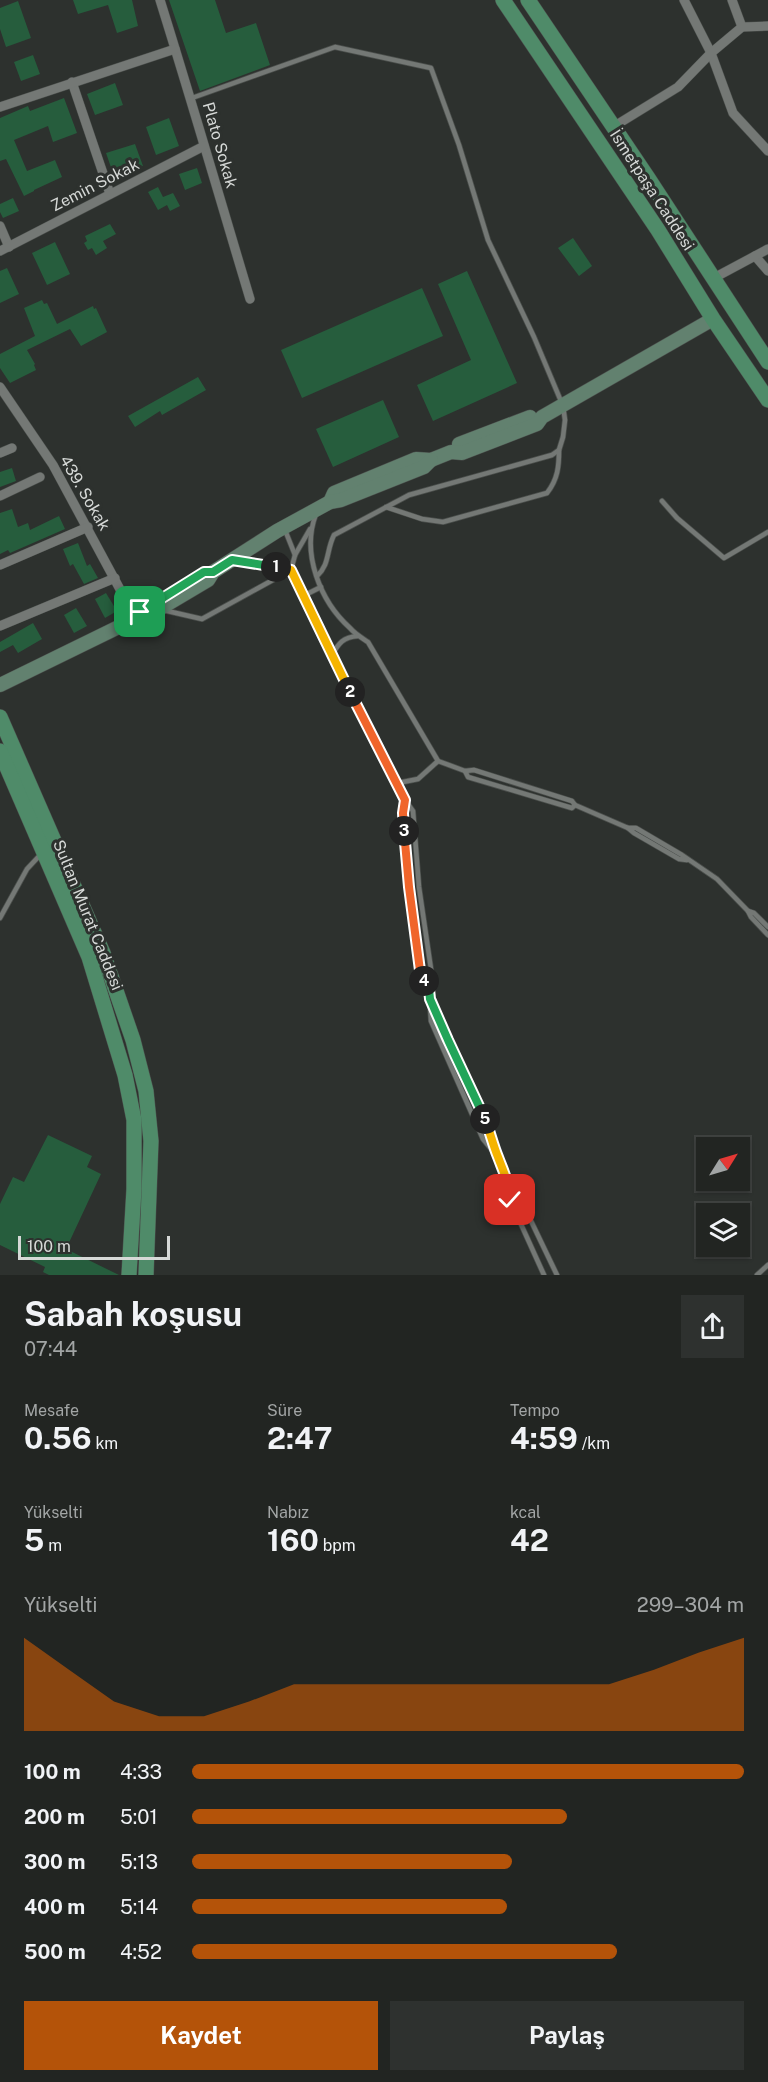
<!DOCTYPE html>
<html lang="tr">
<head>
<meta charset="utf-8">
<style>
  body { margin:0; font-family:"Public Sans",sans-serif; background:#2e312f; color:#f1f3f6; height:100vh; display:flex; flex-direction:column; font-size:22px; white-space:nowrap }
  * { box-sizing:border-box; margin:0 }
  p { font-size:20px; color:#a2a5a5 }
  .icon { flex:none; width:33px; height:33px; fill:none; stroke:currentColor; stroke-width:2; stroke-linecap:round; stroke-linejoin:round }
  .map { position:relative; height:1275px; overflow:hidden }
  .side { display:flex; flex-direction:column; background:#222522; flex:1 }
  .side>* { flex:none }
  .needle { width:39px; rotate:53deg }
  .controls { position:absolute; left:696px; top:1137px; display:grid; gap:12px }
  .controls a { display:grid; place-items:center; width:54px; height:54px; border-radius:0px; background:#222522; box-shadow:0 2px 4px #0004,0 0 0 2px #3f4240; font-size:30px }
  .scale { position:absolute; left:18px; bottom:15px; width:152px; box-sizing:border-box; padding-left:6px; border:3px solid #d6d9d7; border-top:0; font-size:16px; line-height:21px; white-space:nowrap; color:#d6d9d7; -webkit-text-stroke:4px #2d312e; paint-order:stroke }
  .pin { position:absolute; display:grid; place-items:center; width:51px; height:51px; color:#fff; margin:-26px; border-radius:12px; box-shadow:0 3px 9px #0006 }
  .km { position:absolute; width:30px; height:30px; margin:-15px; border-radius:50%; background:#222; color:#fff; font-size:16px; line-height:30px; text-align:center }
  .round { display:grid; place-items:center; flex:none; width:63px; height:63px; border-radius:0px; background:#2e312f }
  .head { display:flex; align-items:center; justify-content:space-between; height:102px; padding:0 24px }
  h1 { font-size:33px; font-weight:700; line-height:45px }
  .stats { display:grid; grid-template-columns:repeat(3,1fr); gap:9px; height:102px; padding:6px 24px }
  .stats div { display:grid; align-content:center }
  .stats b { font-size:30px; font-weight:700 }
  .stats small { font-size:16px; font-weight:400 }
  .stats p { font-size:16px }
  .chart { height:168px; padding:12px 24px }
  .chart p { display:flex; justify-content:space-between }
  .chart svg { width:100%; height:108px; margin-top:6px; fill:#b45309; opacity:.7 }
  .button { display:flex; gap:12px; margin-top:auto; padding:12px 24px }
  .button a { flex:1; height:69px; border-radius:0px; background:#b45309; color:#fff; font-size:24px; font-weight:700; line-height:69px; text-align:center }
  .button a+a { background:#2e312f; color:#f1f3f6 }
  ul { padding:0 24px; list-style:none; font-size:20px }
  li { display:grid; grid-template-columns:96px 72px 1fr; align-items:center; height:45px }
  li i { height:15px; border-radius:8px; background:#b45309 }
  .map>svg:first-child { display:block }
</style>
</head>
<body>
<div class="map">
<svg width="768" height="1275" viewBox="0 0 768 1275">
  <rect width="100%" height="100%" fill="#2d312e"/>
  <g fill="#265d3d">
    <path d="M73 0H132L138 26 117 33 108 5 78 14Z"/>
    <path d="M169 0H215L226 33 256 23 270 65 200 91Z"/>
    <path d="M18 1 31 38 6 47 0 29V8Z"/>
    <path d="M33 55 40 74 21 81 14 62Z"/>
    <path d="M115 83 123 105 95 115 87 94Z"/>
    <path d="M64 98 77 133 53 142 48 126 14 140 27 171 55 160 62 177 34 190V191L24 196 6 159 0 161V118L28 106 30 111Z"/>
    <path d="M169 118 179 146 156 155 146 127Z"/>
    <path d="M135 144 143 166 114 176 106 153Z"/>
    <path d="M197 168 202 183 185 190 179 174Z"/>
    <path d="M158 187 163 197 173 193 180 206 170 211 167 205 158 210 148 192Z"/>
    <path d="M13 198 19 211 3 218 0 212V204Z"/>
    <path d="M110 224 116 234 103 241 107 248 96 255 92 248 88 250 84 243 87 241 85 236Z"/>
    <path d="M573 238 592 266 579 276 558 248Z"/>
    <path d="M55 242 70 274 47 285 32 253Z"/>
    <path d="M7 268 19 294 0 303V271Z"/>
    <path d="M467 271 517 383 433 421 417 385 471 360 438 284Z"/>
    <path d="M422 288 443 336 302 398 281 350Z"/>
    <path d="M42 300 44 304 47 303 57 324 93 306 94 309 96 308 107 332 81 346 70 329 27 350 35 364 34 365 36 370 10 383 0 368V354L35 336 24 308Z"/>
    <path d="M198 377 206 390 162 415 160 411 135 427 128 416Z"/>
    <path d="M383 400 399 437 333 467 316 429Z"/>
    <path d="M12 468 16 481 0 487V472Z"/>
    <path d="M12 509 18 527 28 523 30 530 59 516 65 529 10 553 8 550 0 554V513Z"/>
    <path d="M78 543 87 566 90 564 98 578 84 584 73 564 70 566 63 549Z"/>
    <path d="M106 593 117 611 105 618 95 599Z"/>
    <path d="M76 608 87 626 74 633 64 615Z"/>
    <path d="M33 623 42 639 18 653 13 645 0 652V642Z"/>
    <path d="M48 1135 92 1156 87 1167 101 1174 66 1249 119 1275H49L43 1272 45 1267 0 1245V1204L13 1177 24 1182Z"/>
  </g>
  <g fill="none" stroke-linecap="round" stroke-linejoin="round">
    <defs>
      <g id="service">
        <path d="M192 98 335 47 431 68 459 145 488 240 534 337 563 406 565 420 563 437 559 450 552 455 409 495 334 535C326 551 330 564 317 576"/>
        <path d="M662 501 677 518 724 558 768 532"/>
        <path d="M386 507 422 519 443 522 547 493C558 479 559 466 559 450"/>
        <path d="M316 514C301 553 320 601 350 628 355 634 362 638 368 642L438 761 465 771 474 770 572 801 575 805 628 828H636L682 855 717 879 748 911 754 913 768 927"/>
        <path d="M285 530 295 555"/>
        <path d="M238 561 291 570 303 596 321 587"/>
        <path d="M303 596 319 626 331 656"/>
        <path d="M163 610 202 619 291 570 295 555 310 529"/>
        <path d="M358 636C343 637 339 643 331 656L398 783"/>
        <path d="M438 761 418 779 398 783 405 800 413 811 419 887 432 976 429 989 431 1021 483 1139 497 1156"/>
        <path d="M465 771 468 777 572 808 575 805"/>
        <path d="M405 800 403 813 409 887 421 978 429 989"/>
        <path d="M628 828 634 833 679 859 687 860"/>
        <path d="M748 911 751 917 768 935"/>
        <path d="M0 918 27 869 42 853"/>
        <path d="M432 1001 491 1132 497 1156 509 1182 519 1196 557 1275"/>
        <path d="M509 1182 510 1200 544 1275"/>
        <path d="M757 1275 768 1265"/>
      </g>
      <g id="minor">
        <path d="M160 0C191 99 220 199 250 299"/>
        <path d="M684 0 711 53 733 113 768 151"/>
        <path d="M732 0 742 27"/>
        <path d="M72 82 110 194"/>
        <path d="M0 107 175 49"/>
        <path d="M613 127 678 87 711 53 742 27 768 26"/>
        <path d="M0 226 9 247"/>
        <path d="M0 251 204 146"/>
        <path d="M755 256 768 271"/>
        <path d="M712 279 768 249"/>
        <path d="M0 387 53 465 136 619"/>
        <path d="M0 453 12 448"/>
        <path d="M0 496 40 477"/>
        <path d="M0 565 88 527"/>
        <path d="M0 626 115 578"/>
      </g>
      <g id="secondary">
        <path d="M459 444 530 417"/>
        <path d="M330 502 334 493 416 459 431 460 451 452 462 453 537 424 542 417 713 319"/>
        <path d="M0 685 137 618H144L208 580 213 572 277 531 330 502 341 500 424 467 431 460"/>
      </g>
      <g id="primary">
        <path d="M503 0 658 230 713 319 768 400"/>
        <path d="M528 0 648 178 768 362"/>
        <path d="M0 717 103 953 133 1040 146 1091 151 1141 146 1275"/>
        <path d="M0 751 89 957 125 1075 134 1120V1189L129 1275"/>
      </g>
    </defs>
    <use href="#service" stroke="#4b4f4c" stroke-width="6"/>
    <use href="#minor" stroke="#4b4f4c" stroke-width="10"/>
    <use href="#secondary" stroke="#4b4f4c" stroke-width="15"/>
    <use href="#primary" stroke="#4b4f4c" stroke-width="16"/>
    <use href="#service" stroke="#747875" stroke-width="4.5"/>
    <use href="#minor" stroke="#747875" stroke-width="9"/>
    <use href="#secondary" stroke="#62816f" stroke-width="14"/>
    <use href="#primary" stroke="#4f8b69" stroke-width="15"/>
  </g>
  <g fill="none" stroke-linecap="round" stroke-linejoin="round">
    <defs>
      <path id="split-1" d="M140 612 204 572H213L232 560 276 567"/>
      <path id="split-2" d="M276 567 291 570 350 692"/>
      <path id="split-3" d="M350 692 405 800 403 813 404 831"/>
      <path id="split-4" d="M404 831 409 887 421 978 424 981"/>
      <path id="split-5" d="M424 981 429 989 430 999 448 1040 485 1119"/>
      <path id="split-6" d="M485 1119C490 1132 493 1145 498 1157 504 1173 509 1182 510 1200"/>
    </defs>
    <use href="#split-1" stroke="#fff" stroke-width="12"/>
    <use href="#split-2" stroke="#fff" stroke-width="12"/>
    <use href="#split-3" stroke="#fff" stroke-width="12"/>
    <use href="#split-4" stroke="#fff" stroke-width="12"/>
    <use href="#split-5" stroke="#fff" stroke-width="12"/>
    <use href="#split-6" stroke="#fff" stroke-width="12"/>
    <use href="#split-1" stroke="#22a559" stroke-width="8"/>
    <use href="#split-2" stroke="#f5b400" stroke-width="8"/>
    <use href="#split-3" stroke="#f0652b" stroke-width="8"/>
    <use href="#split-4" stroke="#f0652b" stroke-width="8"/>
    <use href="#split-5" stroke="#22a559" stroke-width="8"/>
    <use href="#split-6" stroke="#f5b400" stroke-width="8"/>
  </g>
  <g text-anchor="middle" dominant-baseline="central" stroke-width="6" stroke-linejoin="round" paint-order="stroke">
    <g font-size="16" fill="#d6d9d7" stroke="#2d312e">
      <text transform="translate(220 145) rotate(74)">Plato Sokak</text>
      <text transform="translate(95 185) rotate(-27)">Zemin Sokak</text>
      <text transform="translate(652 190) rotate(57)">İsmetpaşa Caddesi</text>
      <text transform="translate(85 493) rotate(60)">439. Sokak</text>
      <text transform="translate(88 915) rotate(68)">Sultan Murat Caddesi</text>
    </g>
  </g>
</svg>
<div class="controls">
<a><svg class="needle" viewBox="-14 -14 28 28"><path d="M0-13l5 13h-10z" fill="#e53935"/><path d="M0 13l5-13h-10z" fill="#a2a5a5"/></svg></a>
<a><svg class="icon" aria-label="layers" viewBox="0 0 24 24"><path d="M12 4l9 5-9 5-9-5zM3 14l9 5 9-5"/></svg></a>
</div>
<div class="scale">100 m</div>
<div class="pin" style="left:140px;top:612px;background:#1e9e55"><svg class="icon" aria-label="arrive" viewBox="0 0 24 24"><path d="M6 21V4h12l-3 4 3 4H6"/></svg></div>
<div class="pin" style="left:510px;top:1200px;background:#d93025"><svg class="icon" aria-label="check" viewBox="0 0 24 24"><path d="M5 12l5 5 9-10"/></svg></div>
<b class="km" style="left:276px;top:567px">1</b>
<b class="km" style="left:350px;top:692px">2</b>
<b class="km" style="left:404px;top:831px">3</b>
<b class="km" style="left:424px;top:981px">4</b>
<b class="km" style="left:485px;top:1119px">5</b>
</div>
<section class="side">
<div class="head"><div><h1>Sabah koşusu</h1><p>07:44</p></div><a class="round"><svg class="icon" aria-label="share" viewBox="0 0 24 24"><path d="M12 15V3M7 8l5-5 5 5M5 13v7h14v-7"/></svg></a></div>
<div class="stats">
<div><p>Mesafe</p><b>0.56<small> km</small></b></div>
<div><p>Süre</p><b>2:47</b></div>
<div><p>Tempo</p><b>4:59<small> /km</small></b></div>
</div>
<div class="stats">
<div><p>Yükselti</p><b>5<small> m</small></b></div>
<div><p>Nabız</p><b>160<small> bpm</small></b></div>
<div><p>kcal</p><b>42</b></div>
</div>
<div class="chart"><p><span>Yükselti</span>299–304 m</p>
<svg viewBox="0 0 160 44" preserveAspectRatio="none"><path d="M0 44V6L10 19L20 32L30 38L40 38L50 32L60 25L70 25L80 25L90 25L100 25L110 25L120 25L130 25L140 19L150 12L160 6V44z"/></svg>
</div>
<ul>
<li><b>100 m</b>4:33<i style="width:100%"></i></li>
<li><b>200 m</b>5:01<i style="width:68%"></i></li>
<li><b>300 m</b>5:13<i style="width:58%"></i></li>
<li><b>400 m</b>5:14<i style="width:57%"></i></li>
<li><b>500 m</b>4:52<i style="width:77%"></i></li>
</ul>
<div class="button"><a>Kaydet</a><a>Paylaş</a></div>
</section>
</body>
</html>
